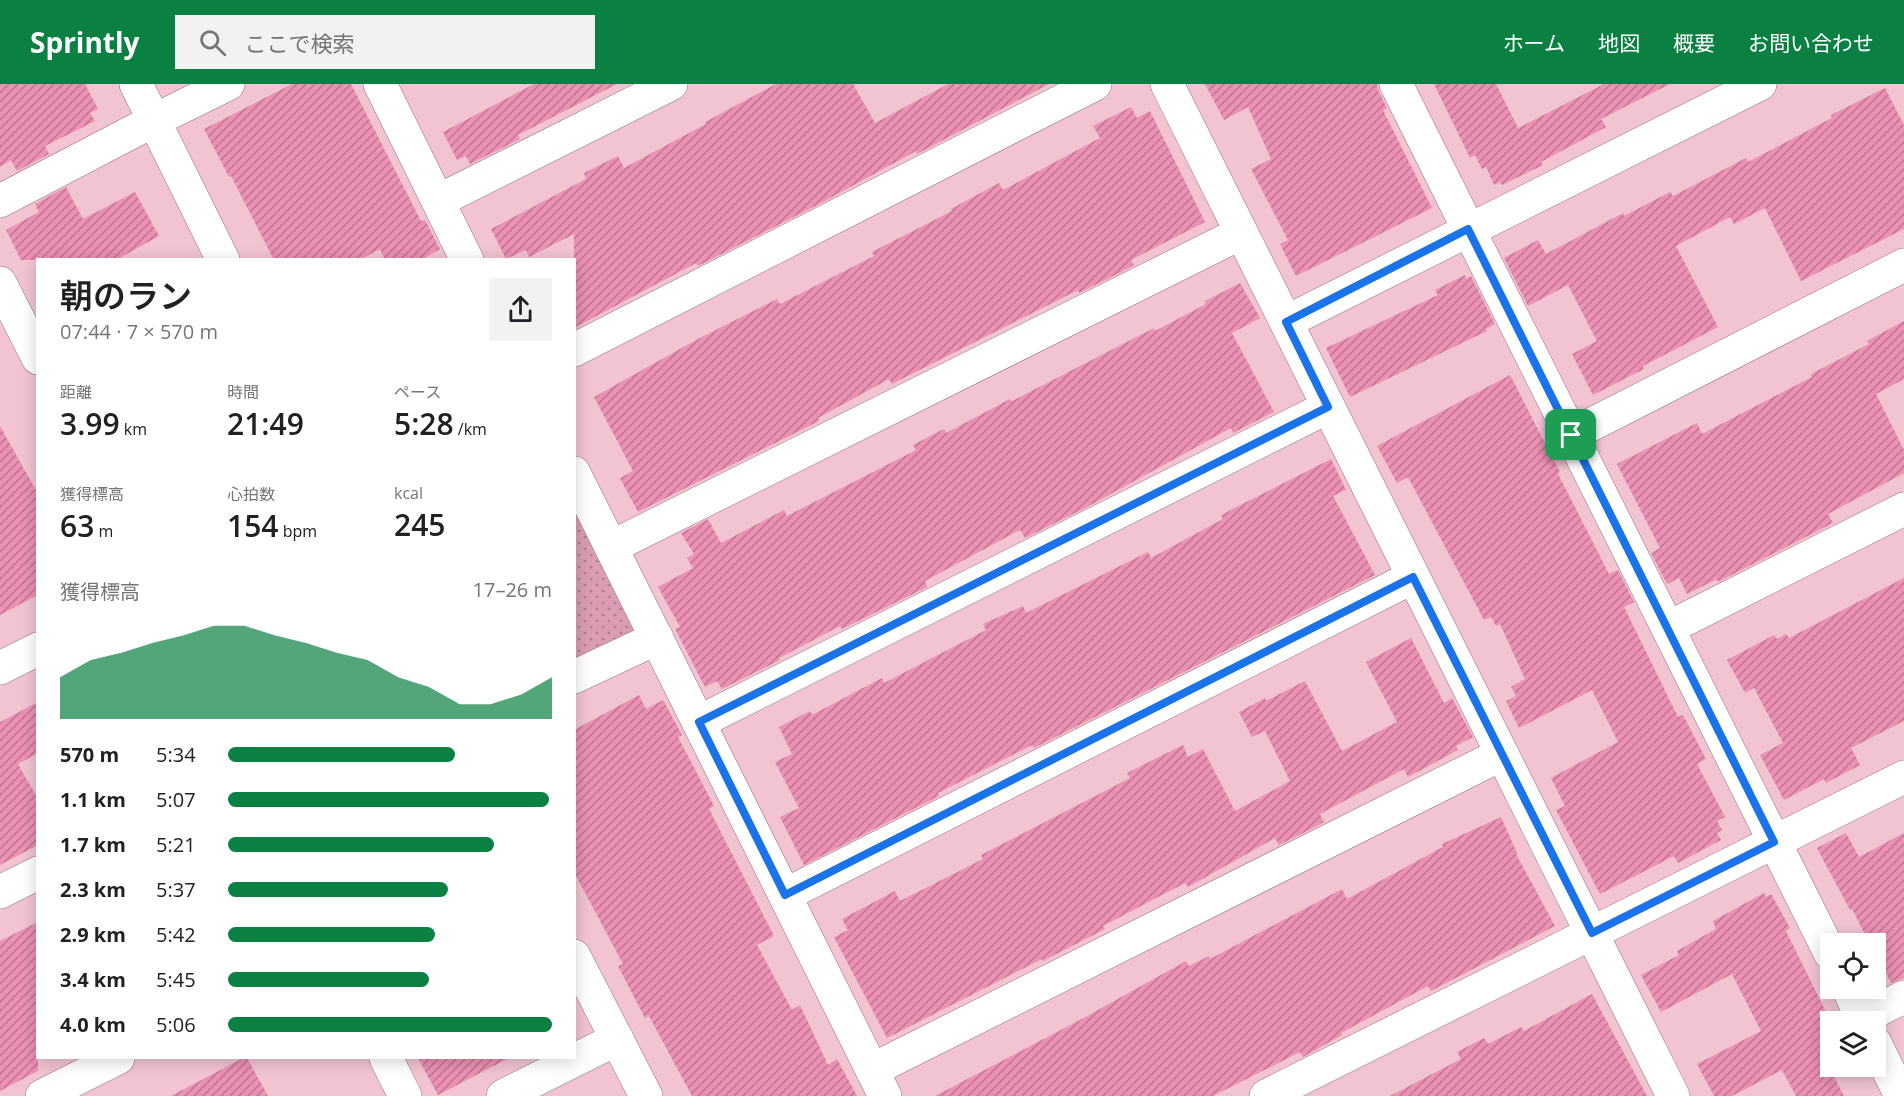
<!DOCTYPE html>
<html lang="ja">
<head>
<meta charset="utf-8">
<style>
  body { margin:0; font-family:"Open Sans","Noto Sans JP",sans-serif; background:#f2f2f2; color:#202124; height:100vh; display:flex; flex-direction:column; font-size:22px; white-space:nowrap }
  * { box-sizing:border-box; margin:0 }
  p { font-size:20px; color:#757577 }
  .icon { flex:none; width:33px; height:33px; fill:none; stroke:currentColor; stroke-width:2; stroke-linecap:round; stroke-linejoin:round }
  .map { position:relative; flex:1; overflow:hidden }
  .sheet { position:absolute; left:36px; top:174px; width:540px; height:801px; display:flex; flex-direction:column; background:#fff; border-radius:0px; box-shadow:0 3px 15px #0003 }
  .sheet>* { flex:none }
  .controls { position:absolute; left:1820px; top:849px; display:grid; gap:12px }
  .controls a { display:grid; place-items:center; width:66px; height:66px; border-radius:0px; background:#fff; box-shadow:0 3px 15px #0003; font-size:30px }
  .pin { position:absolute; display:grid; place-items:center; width:51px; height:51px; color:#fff; margin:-26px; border-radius:12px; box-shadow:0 3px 9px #0006 }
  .round { display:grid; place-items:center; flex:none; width:63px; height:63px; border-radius:0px; background:#f2f2f2 }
  .overview { display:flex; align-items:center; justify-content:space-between; height:102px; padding:0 24px }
  h1 { font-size:33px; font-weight:600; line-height:45px }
  .figures { display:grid; grid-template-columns:repeat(3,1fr); gap:9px; height:102px; padding:6px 24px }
  .figures div { display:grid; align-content:center }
  .figures b { font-size:30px; font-weight:600 }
  .figures small { font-size:16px; font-weight:400 }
  .figures p { font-size:16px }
  .chart { height:168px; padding:12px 24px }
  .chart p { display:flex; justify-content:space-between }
  .chart svg { width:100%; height:108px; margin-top:6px; fill:#0b8043; opacity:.7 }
  ul { padding:0 24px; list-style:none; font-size:20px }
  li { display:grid; grid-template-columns:96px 72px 1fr; align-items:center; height:45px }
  li i { height:15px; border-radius:8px; background:#0b8043 }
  header { display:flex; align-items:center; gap:36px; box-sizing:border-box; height:84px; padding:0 30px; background:#0b8043; color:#fff }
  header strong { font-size:28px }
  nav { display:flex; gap:33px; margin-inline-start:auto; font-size:21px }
  .search { width:420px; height:54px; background:#f2f2f2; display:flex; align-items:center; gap:15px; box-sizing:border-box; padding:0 21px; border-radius:0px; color:#757577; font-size:22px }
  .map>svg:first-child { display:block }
</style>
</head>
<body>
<header>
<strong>Sprintly</strong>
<div class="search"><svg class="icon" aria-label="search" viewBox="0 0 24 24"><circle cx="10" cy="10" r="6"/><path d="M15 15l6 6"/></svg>ここで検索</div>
<nav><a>ホーム</a><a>地図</a><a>概要</a><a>お問い合わせ</a></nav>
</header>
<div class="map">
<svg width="1904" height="1012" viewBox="0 0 1904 1012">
  <defs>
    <pattern id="park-dots" width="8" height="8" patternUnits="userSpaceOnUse" patternTransform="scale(1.5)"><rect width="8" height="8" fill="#da9db3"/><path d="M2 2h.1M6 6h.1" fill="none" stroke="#b17f91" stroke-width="1.8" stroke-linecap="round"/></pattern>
    <pattern id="building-hatch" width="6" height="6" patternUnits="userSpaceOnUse" patternTransform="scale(1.5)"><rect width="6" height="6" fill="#ec90b4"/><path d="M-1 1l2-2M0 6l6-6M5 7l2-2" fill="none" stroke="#c07592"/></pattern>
  </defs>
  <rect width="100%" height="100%" fill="#f1c3d3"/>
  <path fill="url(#park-dots)" d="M574 418 641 547 574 578Z"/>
  <g fill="url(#building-hatch)">
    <path d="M0 0H85L98 25 90 29 95 37 45 62 49 70 17 87 11 76 0 83Z"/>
    <path d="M292 0H351L421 137 425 136 440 165 421 176H385L380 165 359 176H274L231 92 229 93 204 45Z"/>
    <path d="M534 0H617L518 51 520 55 470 80 466 72 457 76 443 48Z"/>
    <path d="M776 0H853L875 39 948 0H1049L917 70 916 67 823 118 698 182 696 179 574 244V150L529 173 526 166 506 175 491 145 586 95 584 89 618 72 624 84 706 40 705 38Z"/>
    <path d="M1205 0H1377L1379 8 1387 24 1383 26 1432 124 1296 192 1280 160 1288 156 1251 85 1271 75 1248 23 1224 36Z"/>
    <path d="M1434 0H1496L1518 44 1604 0H1670L1601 35 1606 43 1541 78 1543 81 1502 101 1500 98 1494 101 1486 83 1482 85 1475 71 1470 74Z"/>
    <path d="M1885 4 1904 41V145L1801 197 1765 124 1734 140 1730 133 1676 162 1718 243 1643 282 1644 285 1593 311 1572 270 1597 257 1568 201 1528 222 1504 174 1538 156 1546 170 1623 129 1624 132 1670 108 1673 112 1746 74 1748 78 1832 34 1831 31Z"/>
    <path d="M1131 23 1137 34 1150 27 1205 138 1131 176 1134 181 1123 187 1079 209 1078 206 892 300 889 295 818 334 819 337 638 428 620 394 633 387 594 313 696 256 777 215 780 220 874 172 872 168 952 127 951 125 999 99 1003 106 1100 54 1093 42Z"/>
    <path d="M66 103 83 135 135 108 159 152 116 176H21L6 146 39 128 35 120Z"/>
    <path d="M1465 191 1466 195 1471 192 1495 240 1486 245 1487 247 1350 313 1326 264 1438 211 1435 206Z"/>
    <path d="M1240 199 1260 234 1232 249 1274 328 1233 349 1231 344 1087 423 1025 454 1020 446 925 497 927 503 842 545 840 542 779 574 780 576 722 605 717 597 705 603 675 545 680 543 658 503 693 484 687 474 694 470 681 449 708 435 721 459 784 426 787 432 916 366 913 361 944 345 946 349 1010 315 1012 317 1154 244 1155 247 1206 220 1205 217Z"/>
    <path d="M1904 237V295L1876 310 1904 366V389L1828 430 1833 439 1718 498 1717 495 1687 510 1679 494 1667 500 1651 469 1660 464 1617 380 1697 339 1702 350 1812 293 1811 290 1869 260 1867 257Z"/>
    <path d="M1510 291 1560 388 1558 390 1609 490 1618 486 1634 518 1624 523 1678 633 1683 631 1706 675 1697 680 1725 733 1717 737 1722 746 1717 749 1721 756 1678 779 1674 772 1600 810 1556 726 1565 722 1551 694 1618 658 1592 606 1519 644 1506 617 1516 612 1511 603 1525 595 1500 540 1496 542 1491 533 1484 536 1408 393 1397 399 1377 362Z"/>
    <path d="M0 342 38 410V511L0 531Z"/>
    <path d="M1331 375 1346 406 1333 412 1375 491 1034 664 1032 661 938 709 939 712 804 781 780 733 799 724 775 678 792 670 779 643 810 627 812 631 882 594 884 599 986 546 983 540 1023 522 1026 529 1148 468 1151 474 1223 435 1221 431Z"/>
    <path d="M1904 494V637L1851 664 1860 681 1826 699 1824 695 1784 716 1760 671 1783 659 1754 604 1745 609 1727 576 1774 551 1777 555 1786 550 1789 554Z"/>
    <path d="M1411 554 1444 619 1452 614 1473 653 1456 662 1458 666 1408 693 1404 685 1320 730 1324 738 1303 749 1279 761 1275 754 1188 803 1185 799 1103 842 1105 845 1043 877 1042 875 887 954 834 853 848 846 842 835 895 807 900 817 983 775 981 771 1130 694 1127 689 1183 661 1188 673 1203 665 1235 727 1290 697 1265 647 1252 653 1239 628 1265 614 1266 617 1305 597 1342 667 1397 638 1366 578Z"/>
    <path d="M639 611 646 625 663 616 682 651 678 653 714 722 709 725 774 852 757 861 792 926 800 921 828 981 837 975 857 1012H692L649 932 645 934 618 882 623 880 574 788V646Z"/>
    <path d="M38 618V669L18 680 38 715V761L0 781V638Z"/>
    <path d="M1501 733 1517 769 1516 770 1555 842 1431 907 1428 902 1341 949 1342 951 1303 973 1300 968 1213 1012H935L1080 936 1186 877 1189 882 1209 872 1210 875 1342 805 1347 815 1443 763 1442 760Z"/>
    <path d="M1846 749 1859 773 1904 749V894L1891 899 1875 868V860H1870L1852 825 1850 826 1817 764Z"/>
    <path d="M1764 809 1766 813 1771 810 1790 844 1786 847 1830 936V985L1844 1012H1796L1782 986 1732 1012H1714L1697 980 1761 947 1732 890 1661 928 1641 891 1679 871 1677 867 1716 845 1713 837Z"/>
    <path d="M38 838V987L0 1007V857Z"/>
    <path d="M1592 910 1647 1012H1390L1461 975 1457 968 1484 954 1488 960 1521 943 1524 947Z"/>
    <path d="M243 974H247L268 1012H171Z"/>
    <path d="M418 974H509L438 1011Z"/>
  </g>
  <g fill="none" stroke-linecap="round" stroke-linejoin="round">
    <defs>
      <g id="minor">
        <path d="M380 0 467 176"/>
        <path d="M1167 0 1673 1012"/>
        <path d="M1396 0 1830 869"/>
        <path d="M0 117 153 37 228 0"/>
        <path d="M438 117 671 0"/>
        <path d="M0 199 38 274"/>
        <path d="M1286 238 1760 0"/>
        <path d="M574 266 1095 0"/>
        <path d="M1571 351 1904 181"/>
        <path d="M574 389 885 1012"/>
        <path d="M611 463 1241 149"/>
        <path d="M1668 544 1904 425"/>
        <path d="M0 584 38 565"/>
        <path d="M574 593 657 554"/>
        <path d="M699 638 1328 323"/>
        <path d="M0 808 38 789"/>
        <path d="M785 811 1413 493"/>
        <path d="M1848 904 1864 938"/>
        <path d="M1862 934 1904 913"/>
        <path d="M1875 959 1901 1012"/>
        <path d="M386 974 405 1012"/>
        <path d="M872 986 1502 670"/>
        <path d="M42 1012 118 974"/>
        <path d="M503 1012 617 955"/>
        <path d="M1266 1012 1904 693"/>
      </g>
      <g id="tertiary">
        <path d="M136 0 223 176"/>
        <path d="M574 872 646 1012"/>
      </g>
    </defs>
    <use href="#minor" stroke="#99707f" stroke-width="34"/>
    <use href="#tertiary" stroke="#99707f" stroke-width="34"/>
    <use href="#minor" stroke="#fff" stroke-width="33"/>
    <use href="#tertiary" stroke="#fff" stroke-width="33"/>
  </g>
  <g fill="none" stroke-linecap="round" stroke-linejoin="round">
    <defs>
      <path id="route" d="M1468 145 1774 758 1592 849 1413 493 785 811 699 638 1328 323 1286 238Z"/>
    </defs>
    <use href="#route" stroke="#fff" stroke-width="12"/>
    <use href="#route" stroke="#1a73e8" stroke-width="8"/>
  </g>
</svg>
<div class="controls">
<a><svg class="icon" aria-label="locate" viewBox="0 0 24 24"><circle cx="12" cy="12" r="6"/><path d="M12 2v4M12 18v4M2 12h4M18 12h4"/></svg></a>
<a><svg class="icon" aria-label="layers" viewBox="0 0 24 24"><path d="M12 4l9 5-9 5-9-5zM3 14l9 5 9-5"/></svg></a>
</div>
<div class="pin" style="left:1571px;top:351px;background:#1e9e55"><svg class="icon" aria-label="arrive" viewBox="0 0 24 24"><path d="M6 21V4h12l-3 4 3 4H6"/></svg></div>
<section class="sheet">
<div class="overview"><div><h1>朝のラン</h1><p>07:44 · 7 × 570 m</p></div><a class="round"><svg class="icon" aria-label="share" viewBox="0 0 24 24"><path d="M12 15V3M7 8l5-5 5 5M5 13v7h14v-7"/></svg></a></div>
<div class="figures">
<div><p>距離</p><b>3.99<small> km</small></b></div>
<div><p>時間</p><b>21:49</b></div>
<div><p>ペース</p><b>5:28<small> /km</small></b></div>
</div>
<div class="figures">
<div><p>獲得標高</p><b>63<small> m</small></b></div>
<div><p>心拍数</p><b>154<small> bpm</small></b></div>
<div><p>kcal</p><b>245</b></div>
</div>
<div class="chart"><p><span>獲得標高</span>17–26 m</p>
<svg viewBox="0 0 160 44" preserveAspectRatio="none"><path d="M0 44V27L10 20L20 17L30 13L40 10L50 6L60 6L70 10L80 13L90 17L100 20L110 27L120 31L130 38L140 38L150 34L160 27V44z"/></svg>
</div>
<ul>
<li><b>570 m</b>5:34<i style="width:70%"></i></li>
<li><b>1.1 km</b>5:07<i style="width:99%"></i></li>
<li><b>1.7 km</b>5:21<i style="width:82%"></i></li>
<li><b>2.3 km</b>5:37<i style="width:68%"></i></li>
<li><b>2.9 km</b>5:42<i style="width:64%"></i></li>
<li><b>3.4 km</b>5:45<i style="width:62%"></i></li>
<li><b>4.0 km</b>5:06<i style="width:100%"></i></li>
</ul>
</section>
</div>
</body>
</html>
